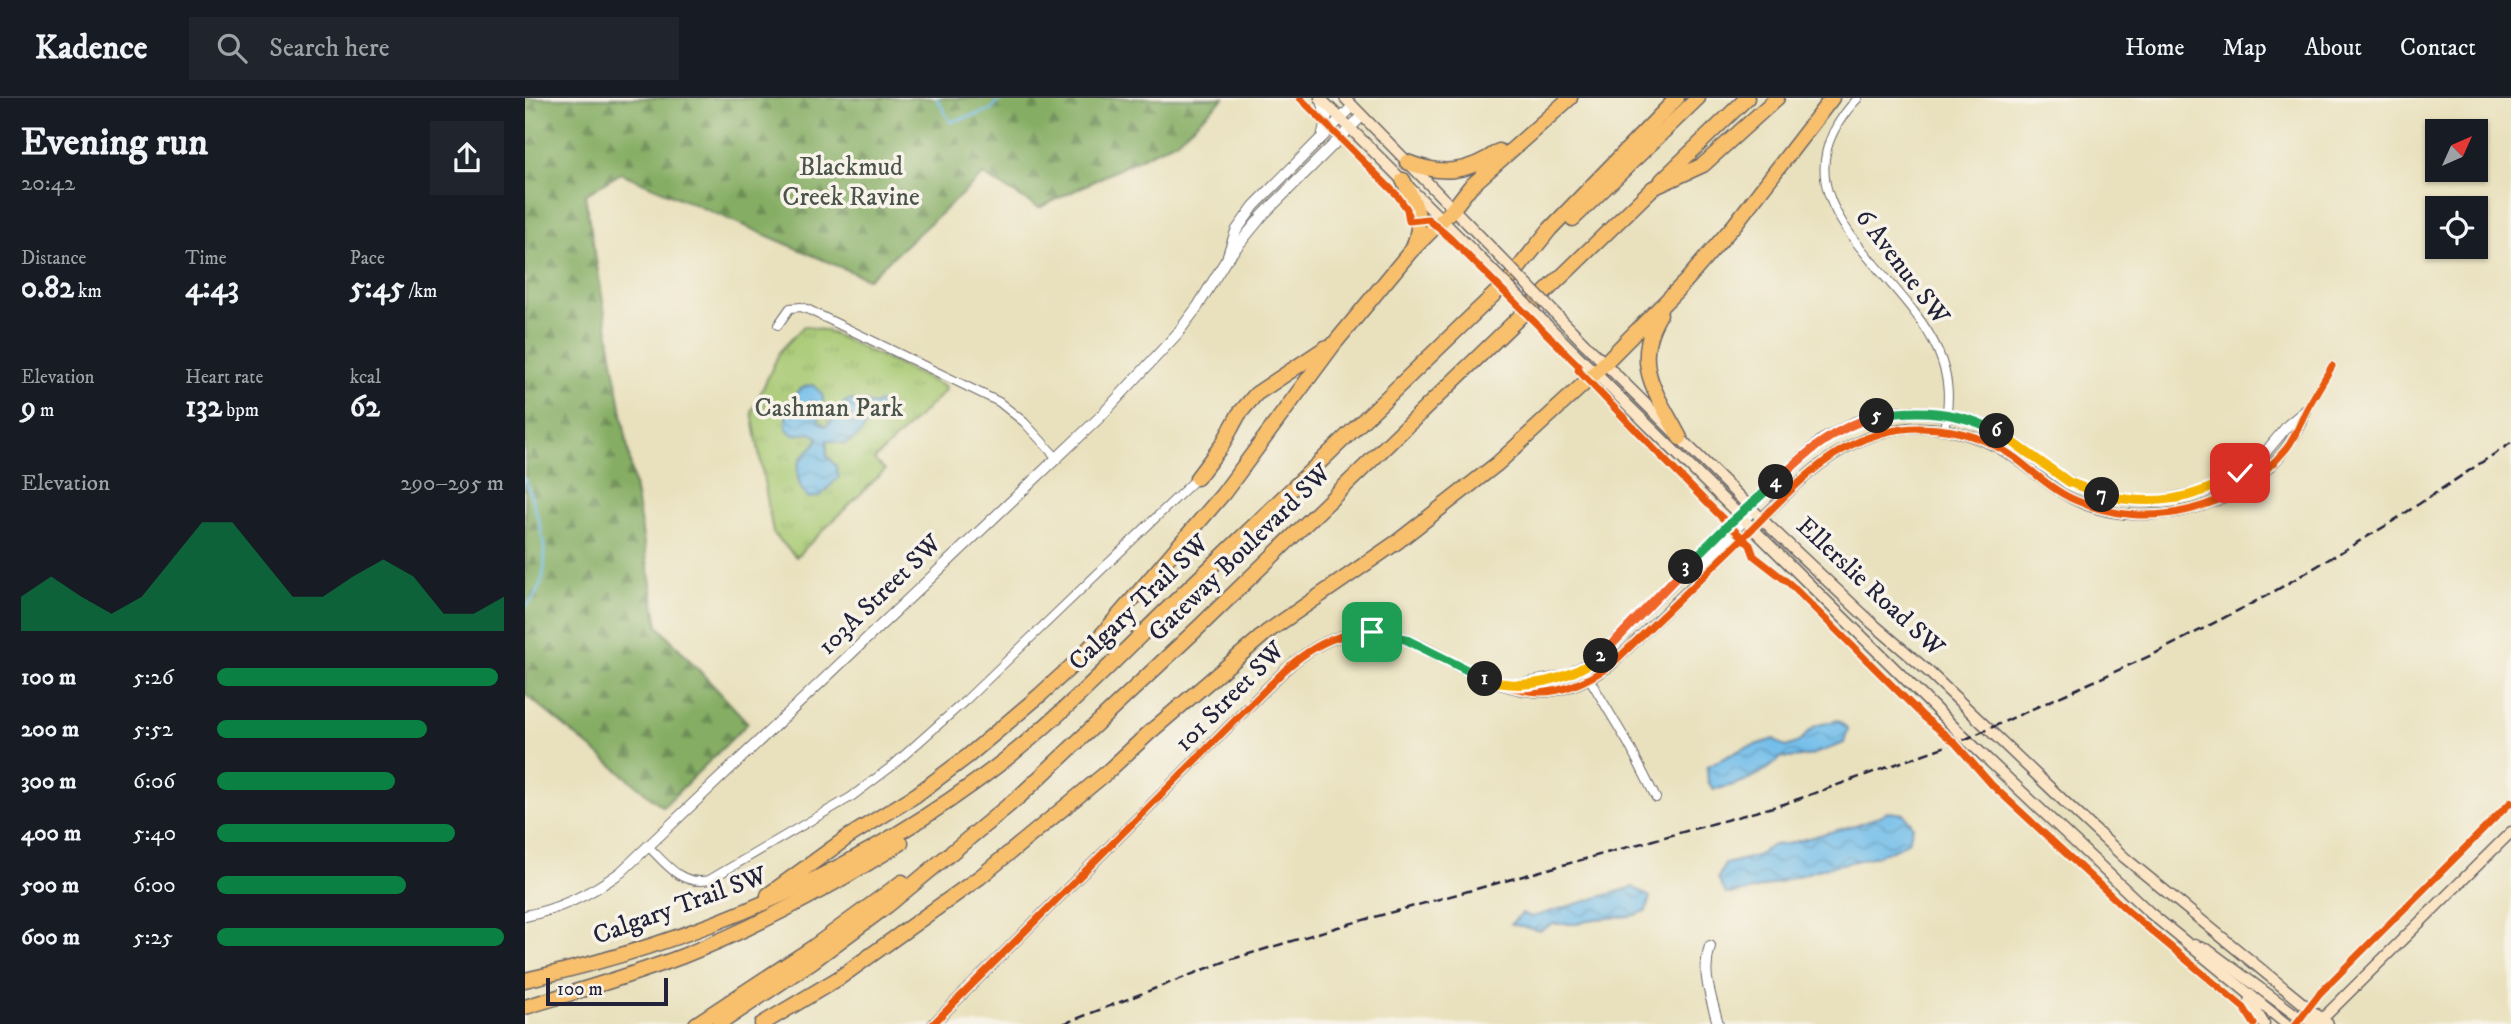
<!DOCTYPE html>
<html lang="en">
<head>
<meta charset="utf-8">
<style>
  body { margin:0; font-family:"IM FELL DW Pica",serif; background:#20242c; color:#f1f3f6; height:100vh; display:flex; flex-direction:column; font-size:26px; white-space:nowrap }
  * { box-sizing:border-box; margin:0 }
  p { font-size:23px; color:#9ea1a6 }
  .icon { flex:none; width:38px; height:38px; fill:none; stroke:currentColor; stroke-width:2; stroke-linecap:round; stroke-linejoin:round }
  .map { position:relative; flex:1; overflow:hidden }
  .side { display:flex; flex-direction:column; background:#171b24; width:525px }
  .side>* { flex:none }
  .needle { width:46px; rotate:45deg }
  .controls { position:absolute; left:1900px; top:21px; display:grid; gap:14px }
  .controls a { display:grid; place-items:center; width:63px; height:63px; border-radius:0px; background:#171b24; box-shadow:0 2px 5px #0004; font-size:35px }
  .scale { position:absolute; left:21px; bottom:18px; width:122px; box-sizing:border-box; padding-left:7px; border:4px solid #22223b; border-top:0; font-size:19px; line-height:24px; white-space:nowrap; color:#22223b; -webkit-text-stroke:5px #f7f3e8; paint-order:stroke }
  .pin { position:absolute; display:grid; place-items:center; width:60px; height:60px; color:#fff; margin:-30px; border-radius:14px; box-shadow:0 4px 10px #0006 }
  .km { position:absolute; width:35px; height:35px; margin:-18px; border-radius:50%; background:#222; color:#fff; font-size:19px; line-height:35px; text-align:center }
  .round { display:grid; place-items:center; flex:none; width:74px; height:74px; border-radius:0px; background:#20242c }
  .head { display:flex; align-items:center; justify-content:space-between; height:119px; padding:0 21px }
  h1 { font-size:38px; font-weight:800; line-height:52px }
  .figures { display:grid; grid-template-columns:repeat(3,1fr); gap:10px; height:119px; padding:7px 21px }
  .figures div { display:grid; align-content:center }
  .figures b { font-size:30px; font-weight:800 }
  .figures small { font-size:19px; font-weight:400 }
  .figures p { font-size:19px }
  .chart { height:196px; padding:14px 21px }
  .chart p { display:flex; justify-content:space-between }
  .chart svg { width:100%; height:126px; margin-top:7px; fill:#0b8043; opacity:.7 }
  ul { padding:0 21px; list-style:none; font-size:23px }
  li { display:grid; grid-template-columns:112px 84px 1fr; align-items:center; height:52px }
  li i { height:18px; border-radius:9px; background:#0b8043 }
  header { display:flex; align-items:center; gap:42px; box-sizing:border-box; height:98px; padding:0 35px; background:#171b24; border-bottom:2px solid #363941 }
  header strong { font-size:33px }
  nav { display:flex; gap:38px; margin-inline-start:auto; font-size:24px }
  .search { width:490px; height:63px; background:#20242c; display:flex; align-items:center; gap:18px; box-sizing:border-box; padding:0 24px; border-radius:0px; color:#9ea1a6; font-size:26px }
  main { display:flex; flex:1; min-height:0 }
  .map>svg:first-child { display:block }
</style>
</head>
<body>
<header>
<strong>Kadence</strong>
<div class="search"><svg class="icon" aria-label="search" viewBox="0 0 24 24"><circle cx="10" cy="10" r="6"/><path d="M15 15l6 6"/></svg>Search here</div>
<nav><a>Home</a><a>Map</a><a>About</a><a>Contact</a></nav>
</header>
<main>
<section class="side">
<div class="head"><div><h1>Evening run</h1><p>20:42</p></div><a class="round"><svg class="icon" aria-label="share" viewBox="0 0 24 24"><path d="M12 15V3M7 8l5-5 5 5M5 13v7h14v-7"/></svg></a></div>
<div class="figures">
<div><p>Distance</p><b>0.82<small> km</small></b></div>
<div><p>Time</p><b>4:43</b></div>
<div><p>Pace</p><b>5:45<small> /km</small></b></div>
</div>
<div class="figures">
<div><p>Elevation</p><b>9<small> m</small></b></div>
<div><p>Heart rate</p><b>132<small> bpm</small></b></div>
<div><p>kcal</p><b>62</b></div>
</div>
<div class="chart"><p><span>Elevation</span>290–295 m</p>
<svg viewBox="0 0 160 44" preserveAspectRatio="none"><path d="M0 44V32L10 25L20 32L30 38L40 32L50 19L60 6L70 6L80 19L90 32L100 32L110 25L120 19L130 25L140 38L150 38L160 32V44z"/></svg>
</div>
<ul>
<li><b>100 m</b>5:26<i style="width:98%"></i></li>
<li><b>200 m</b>5:52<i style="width:73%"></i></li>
<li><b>300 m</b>6:06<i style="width:62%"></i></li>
<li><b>400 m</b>5:40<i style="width:83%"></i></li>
<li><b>500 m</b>6:00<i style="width:66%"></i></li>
<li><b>600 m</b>5:25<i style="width:100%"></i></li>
</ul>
</section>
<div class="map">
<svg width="1986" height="926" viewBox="0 0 1986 926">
  <defs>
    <pattern id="grass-tufts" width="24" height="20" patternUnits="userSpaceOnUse" patternTransform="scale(1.75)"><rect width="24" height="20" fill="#a7c972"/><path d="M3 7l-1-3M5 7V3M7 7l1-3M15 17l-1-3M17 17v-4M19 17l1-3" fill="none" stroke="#8fac64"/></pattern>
    <pattern id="forest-firs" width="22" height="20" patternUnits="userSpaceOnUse" patternTransform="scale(1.75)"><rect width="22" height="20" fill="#85ad64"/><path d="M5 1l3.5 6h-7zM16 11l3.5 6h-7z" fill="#6c8c54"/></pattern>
    <pattern id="water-waves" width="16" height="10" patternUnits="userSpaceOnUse" patternTransform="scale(1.75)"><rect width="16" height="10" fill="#71bdea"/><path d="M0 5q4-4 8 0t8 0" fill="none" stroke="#5c99bf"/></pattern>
  </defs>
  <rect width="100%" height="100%" fill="#f7f3e8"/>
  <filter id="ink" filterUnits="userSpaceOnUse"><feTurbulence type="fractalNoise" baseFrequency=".0143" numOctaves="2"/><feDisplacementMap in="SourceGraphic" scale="14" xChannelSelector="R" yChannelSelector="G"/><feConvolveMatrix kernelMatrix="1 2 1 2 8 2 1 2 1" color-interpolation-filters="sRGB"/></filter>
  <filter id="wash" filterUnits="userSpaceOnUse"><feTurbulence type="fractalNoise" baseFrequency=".00686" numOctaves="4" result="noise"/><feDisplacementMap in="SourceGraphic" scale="28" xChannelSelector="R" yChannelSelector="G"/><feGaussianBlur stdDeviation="1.57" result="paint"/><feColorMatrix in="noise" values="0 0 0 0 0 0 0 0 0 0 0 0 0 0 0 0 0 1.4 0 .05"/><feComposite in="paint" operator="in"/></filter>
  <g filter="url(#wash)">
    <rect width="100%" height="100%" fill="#e9e1bd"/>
    <path fill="url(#grass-tufts)" stroke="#647656" stroke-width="2" d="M279 228 302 233 420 289 419 294 349 362 360 372 271 459 248 435 227 314 255 253Z"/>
    <path fill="url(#forest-firs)" stroke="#546850" stroke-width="2" d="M0 0H699L651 43 514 110 458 77 343 181 96 75 60 97 133 528 223 625 138 709 0 596Z"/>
    <g fill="url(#water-waves)" stroke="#4a7092" stroke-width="2">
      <path d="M287 287C307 301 294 304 294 323L300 328C326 309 306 295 348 307L354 304 358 306 361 312 358 317 344 322 334 338 320 346 302 342V358L311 368 314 379 295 398 284 400C274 392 269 374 275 362 280 352 291 351 293 339L286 335 268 337 261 330C260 311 266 290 287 287Z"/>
      <path d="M1313 622 1323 631 1319 645C1300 652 1278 663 1257 659 1239 676 1214 688 1189 691L1183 684 1182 668 1217 651 1249 641 1261 649 1274 644 1290 628Z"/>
      <path d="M1363 714 1379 716 1388 728 1384 743C1359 759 1334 762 1307 768 1271 776 1238 794 1201 796L1193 780 1200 766 1231 758 1248 747 1262 746 1341 724Z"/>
      <path d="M1108 789 1125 799 1121 813 1107 818 1069 821 1052 826H1027L1015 833 986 826 997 815 1007 819Z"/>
    </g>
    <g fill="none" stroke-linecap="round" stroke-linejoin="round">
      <g stroke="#71bdea" stroke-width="2.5">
        <path d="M412 0 425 24 466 12 476 0"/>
        <path d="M0 381C13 420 37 476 0 509"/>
      </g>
    </g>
  </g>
  <g filter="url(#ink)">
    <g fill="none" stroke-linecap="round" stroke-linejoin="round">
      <defs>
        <g id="minor">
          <path d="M1333 0C1236 102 1376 168 1413 253 1425 281 1425 303 1419 331"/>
          <path d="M253 227 265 210 276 209 284 212 474 304 499 324 531 359"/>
          <path d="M1781 312 1807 268"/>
          <path d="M1058 570 1104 647 1131 700"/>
          <path d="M123 748C141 766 156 788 184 782L326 699 366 669 441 602 672 380"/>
        </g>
        <g id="tertiary">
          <path d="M797 3 802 18 798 35"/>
          <path d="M703 157 711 133 729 108 827 9"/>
          <path d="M1176 471 1224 416"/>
          <path d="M992 587 1040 578 1075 559 1203 427 1297 342 1330 324 1373 314H1399L1439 320 1458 326 1482 339 1531 376 1559 391 1601 402 1628 404 1681 393 1715 375 1735 361 1763 327 1781 312"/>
          <path d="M0 818C36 811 67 795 96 774L575 319 652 236 673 208 701 162 738 117 837 18"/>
          <path d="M1185 848C1176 877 1186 898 1193 926"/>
          <path d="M408 926 759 573C800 535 843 522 896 548 916 557 933 570 953 578 969 585 999 594 1016 594 1040 594 1067 580 1086 567 1132 522 1179 477 1226 431 1266 392 1301 351 1356 335 1400 322 1450 333 1487 358 1508 372 1525 390 1548 401 1596 425 1659 420 1706 396 1741 378 1768 349 1781 312"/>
        </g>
        <g id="secondary">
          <path d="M795 0 933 138"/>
          <path d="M820 0 943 126"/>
          <path d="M1059 245 1245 429 1347 525 1405 575 1544 708 1600 760 1803 926"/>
          <path d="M1049 254 1441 641 1624 814 1761 926"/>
          <path d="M1669 847 1683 852 1775 920 1787 923 1797 920"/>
          <path d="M1725 903 1739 926"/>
          <path d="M1792 926 1986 734"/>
        </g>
        <g id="motorway">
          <path d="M882 64C917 78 943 75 974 53"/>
          <path d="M878 82C892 108 899 121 888 150"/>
          <path d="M1137 82 1222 0"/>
          <path d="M1048 121 1173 0"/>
          <path d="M1135 216C1105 265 1132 296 1155 340"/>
          <path d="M672 380 697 347 714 316 731 296 800 250"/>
          <path d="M243 797 323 739 391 697 443 658 515 597 550 565 581 532 698 396 809 246 885 154 928 111 945 89 1045 0"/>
          <path d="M0 882C162 846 314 783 449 685 528 629 594 557 664 490 771 388 877 285 984 182L1025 131 1152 0"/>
          <path d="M0 909C53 893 106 878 158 858 234 828 307 788 376 745"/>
          <path d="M171 926 287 850 377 784"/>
          <path d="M194 926 288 863 362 808 496 697 672 531 1128 90 1178 67 1252 0"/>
          <path d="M237 926 314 880 455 779 580 676 625 634 742 534 872 444 972 366 1063 282 1160 184 1210 126 1307 0"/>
        </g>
      </defs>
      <use href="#minor" stroke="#686568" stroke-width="10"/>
      <use href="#tertiary" stroke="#686568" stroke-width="12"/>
      <use href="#secondary" stroke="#686568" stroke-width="13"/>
      <use href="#motorway" stroke="#686568" stroke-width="17"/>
      <use href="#minor" stroke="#fff" stroke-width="8"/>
      <use href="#tertiary" stroke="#fff" stroke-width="10"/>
      <use href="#secondary" stroke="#fce5c4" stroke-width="10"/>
      <use href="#motorway" stroke="#f8bf6c" stroke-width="14"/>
      <path stroke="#22223b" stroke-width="2.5" stroke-dasharray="10 5" stroke-linecap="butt" d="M538 926 704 862 813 829 1259 706 1441 641 1629 556 1743 497 1862 427 1986 345"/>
      <defs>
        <g id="secondary-bridge">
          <path d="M943 126 1059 245"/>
          <path d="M933 138 1049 254"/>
        </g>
      </defs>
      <use href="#secondary-bridge" stroke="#686568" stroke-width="13" stroke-linecap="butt"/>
      <use href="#secondary-bridge" stroke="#fce5c4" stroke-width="10"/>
      <defs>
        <g id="cycleway">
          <path d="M775 0 872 97 882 111 884 123 903 121 925 140 1054 268 1053 272C1110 331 1166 391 1225 447L1229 458 1265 486 1399 619 1430 645 1467 687 1604 814 1719 910 1729 926"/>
          <path d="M408 926 759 573C800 535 843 522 896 548 916 557 933 570 953 578 969 585 999 594 1016 594 1040 594 1067 580 1086 567 1133 522 1180 477 1227 431 1266 392 1302 350 1357 335 1401 323 1452 333 1489 359 1509 374 1527 392 1550 402 1623 435 1711 412 1761 351 1772 338 1775 323 1783 309 1791 295 1799 282 1807 268"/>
          <path d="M1771 926 1794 896 1986 704"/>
        </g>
      </defs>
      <use href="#cycleway" stroke="#f7f3e8" stroke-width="11"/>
      <use href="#cycleway" stroke="#e8590c" stroke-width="7"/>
    </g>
  </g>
  <g fill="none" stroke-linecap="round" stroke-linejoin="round" filter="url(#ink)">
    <defs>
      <path id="split-1" d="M847 534 880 541 960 581"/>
      <path id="split-2" d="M960 581C998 594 1044 582 1076 558"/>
      <path id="split-3" d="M1076 558 1161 469"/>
      <path id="split-4" d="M1161 469 1203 427 1251 384"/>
      <path id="split-5" d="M1251 384C1282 354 1310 329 1352 318"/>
      <path id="split-6" d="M1352 318C1393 310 1435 314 1472 333"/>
      <path id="split-7" d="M1472 333 1544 384 1577 397"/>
      <path id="split-8" d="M1577 397C1629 409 1669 402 1715 375"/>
    </defs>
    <use href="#split-1" stroke="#fff" stroke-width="14"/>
    <use href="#split-2" stroke="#fff" stroke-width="14"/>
    <use href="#split-3" stroke="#fff" stroke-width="14"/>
    <use href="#split-4" stroke="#fff" stroke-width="14"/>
    <use href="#split-5" stroke="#fff" stroke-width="14"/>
    <use href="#split-6" stroke="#fff" stroke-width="14"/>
    <use href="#split-7" stroke="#fff" stroke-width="14"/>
    <use href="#split-8" stroke="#fff" stroke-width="14"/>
    <use href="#split-1" stroke="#22a559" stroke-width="9"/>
    <use href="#split-2" stroke="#f5b400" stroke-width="9"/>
    <use href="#split-3" stroke="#f0652b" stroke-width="9"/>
    <use href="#split-4" stroke="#22a559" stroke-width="9"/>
    <use href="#split-5" stroke="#f0652b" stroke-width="9"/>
    <use href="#split-6" stroke="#22a559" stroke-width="9"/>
    <use href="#split-7" stroke="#f5b400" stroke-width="9"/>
    <use href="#split-8" stroke="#f5b400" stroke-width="9"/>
  </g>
  <g text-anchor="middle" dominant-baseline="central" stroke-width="7" stroke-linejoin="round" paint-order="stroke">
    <g font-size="26" fill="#4a544c" stroke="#f7f3e8">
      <text x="326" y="69">Blackmud<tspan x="326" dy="30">Creek Ravine</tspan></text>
      <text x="304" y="310">Cashman Park</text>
    </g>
    <g font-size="26" fill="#22223b" stroke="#f7f3e8">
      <text transform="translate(1377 169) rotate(53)">6 Avenue SW</text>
      <text transform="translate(715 455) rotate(-44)">Gateway Boulevard SW</text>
      <text transform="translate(1345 489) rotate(43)">Ellerslie Road SW</text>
      <text transform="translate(355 497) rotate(-44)">103A Street SW</text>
      <text transform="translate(614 505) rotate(-44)">Calgary Trail SW</text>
      <text transform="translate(705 599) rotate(-45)">101 Street SW</text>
      <text transform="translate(155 808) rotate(-20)">Calgary Trail SW</text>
    </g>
  </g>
</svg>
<div class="controls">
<a><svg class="needle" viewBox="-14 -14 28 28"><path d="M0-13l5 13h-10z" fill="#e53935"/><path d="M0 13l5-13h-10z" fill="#9ea1a6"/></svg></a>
<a><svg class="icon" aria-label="locate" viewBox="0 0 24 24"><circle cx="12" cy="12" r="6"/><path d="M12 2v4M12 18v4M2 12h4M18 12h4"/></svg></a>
</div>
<div class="scale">100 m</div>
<div class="pin" style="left:847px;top:534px;background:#1e9e55"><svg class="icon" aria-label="arrive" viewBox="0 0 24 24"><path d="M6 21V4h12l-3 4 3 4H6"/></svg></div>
<div class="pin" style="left:1715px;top:375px;background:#d93025"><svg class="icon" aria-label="check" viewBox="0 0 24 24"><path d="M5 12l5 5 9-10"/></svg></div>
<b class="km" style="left:960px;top:581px">1</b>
<b class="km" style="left:1076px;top:558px">2</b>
<b class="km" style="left:1161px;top:469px">3</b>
<b class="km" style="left:1251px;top:384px">4</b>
<b class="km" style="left:1352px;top:318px">5</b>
<b class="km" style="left:1472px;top:333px">6</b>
<b class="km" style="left:1577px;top:397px">7</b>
</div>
</main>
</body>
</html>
